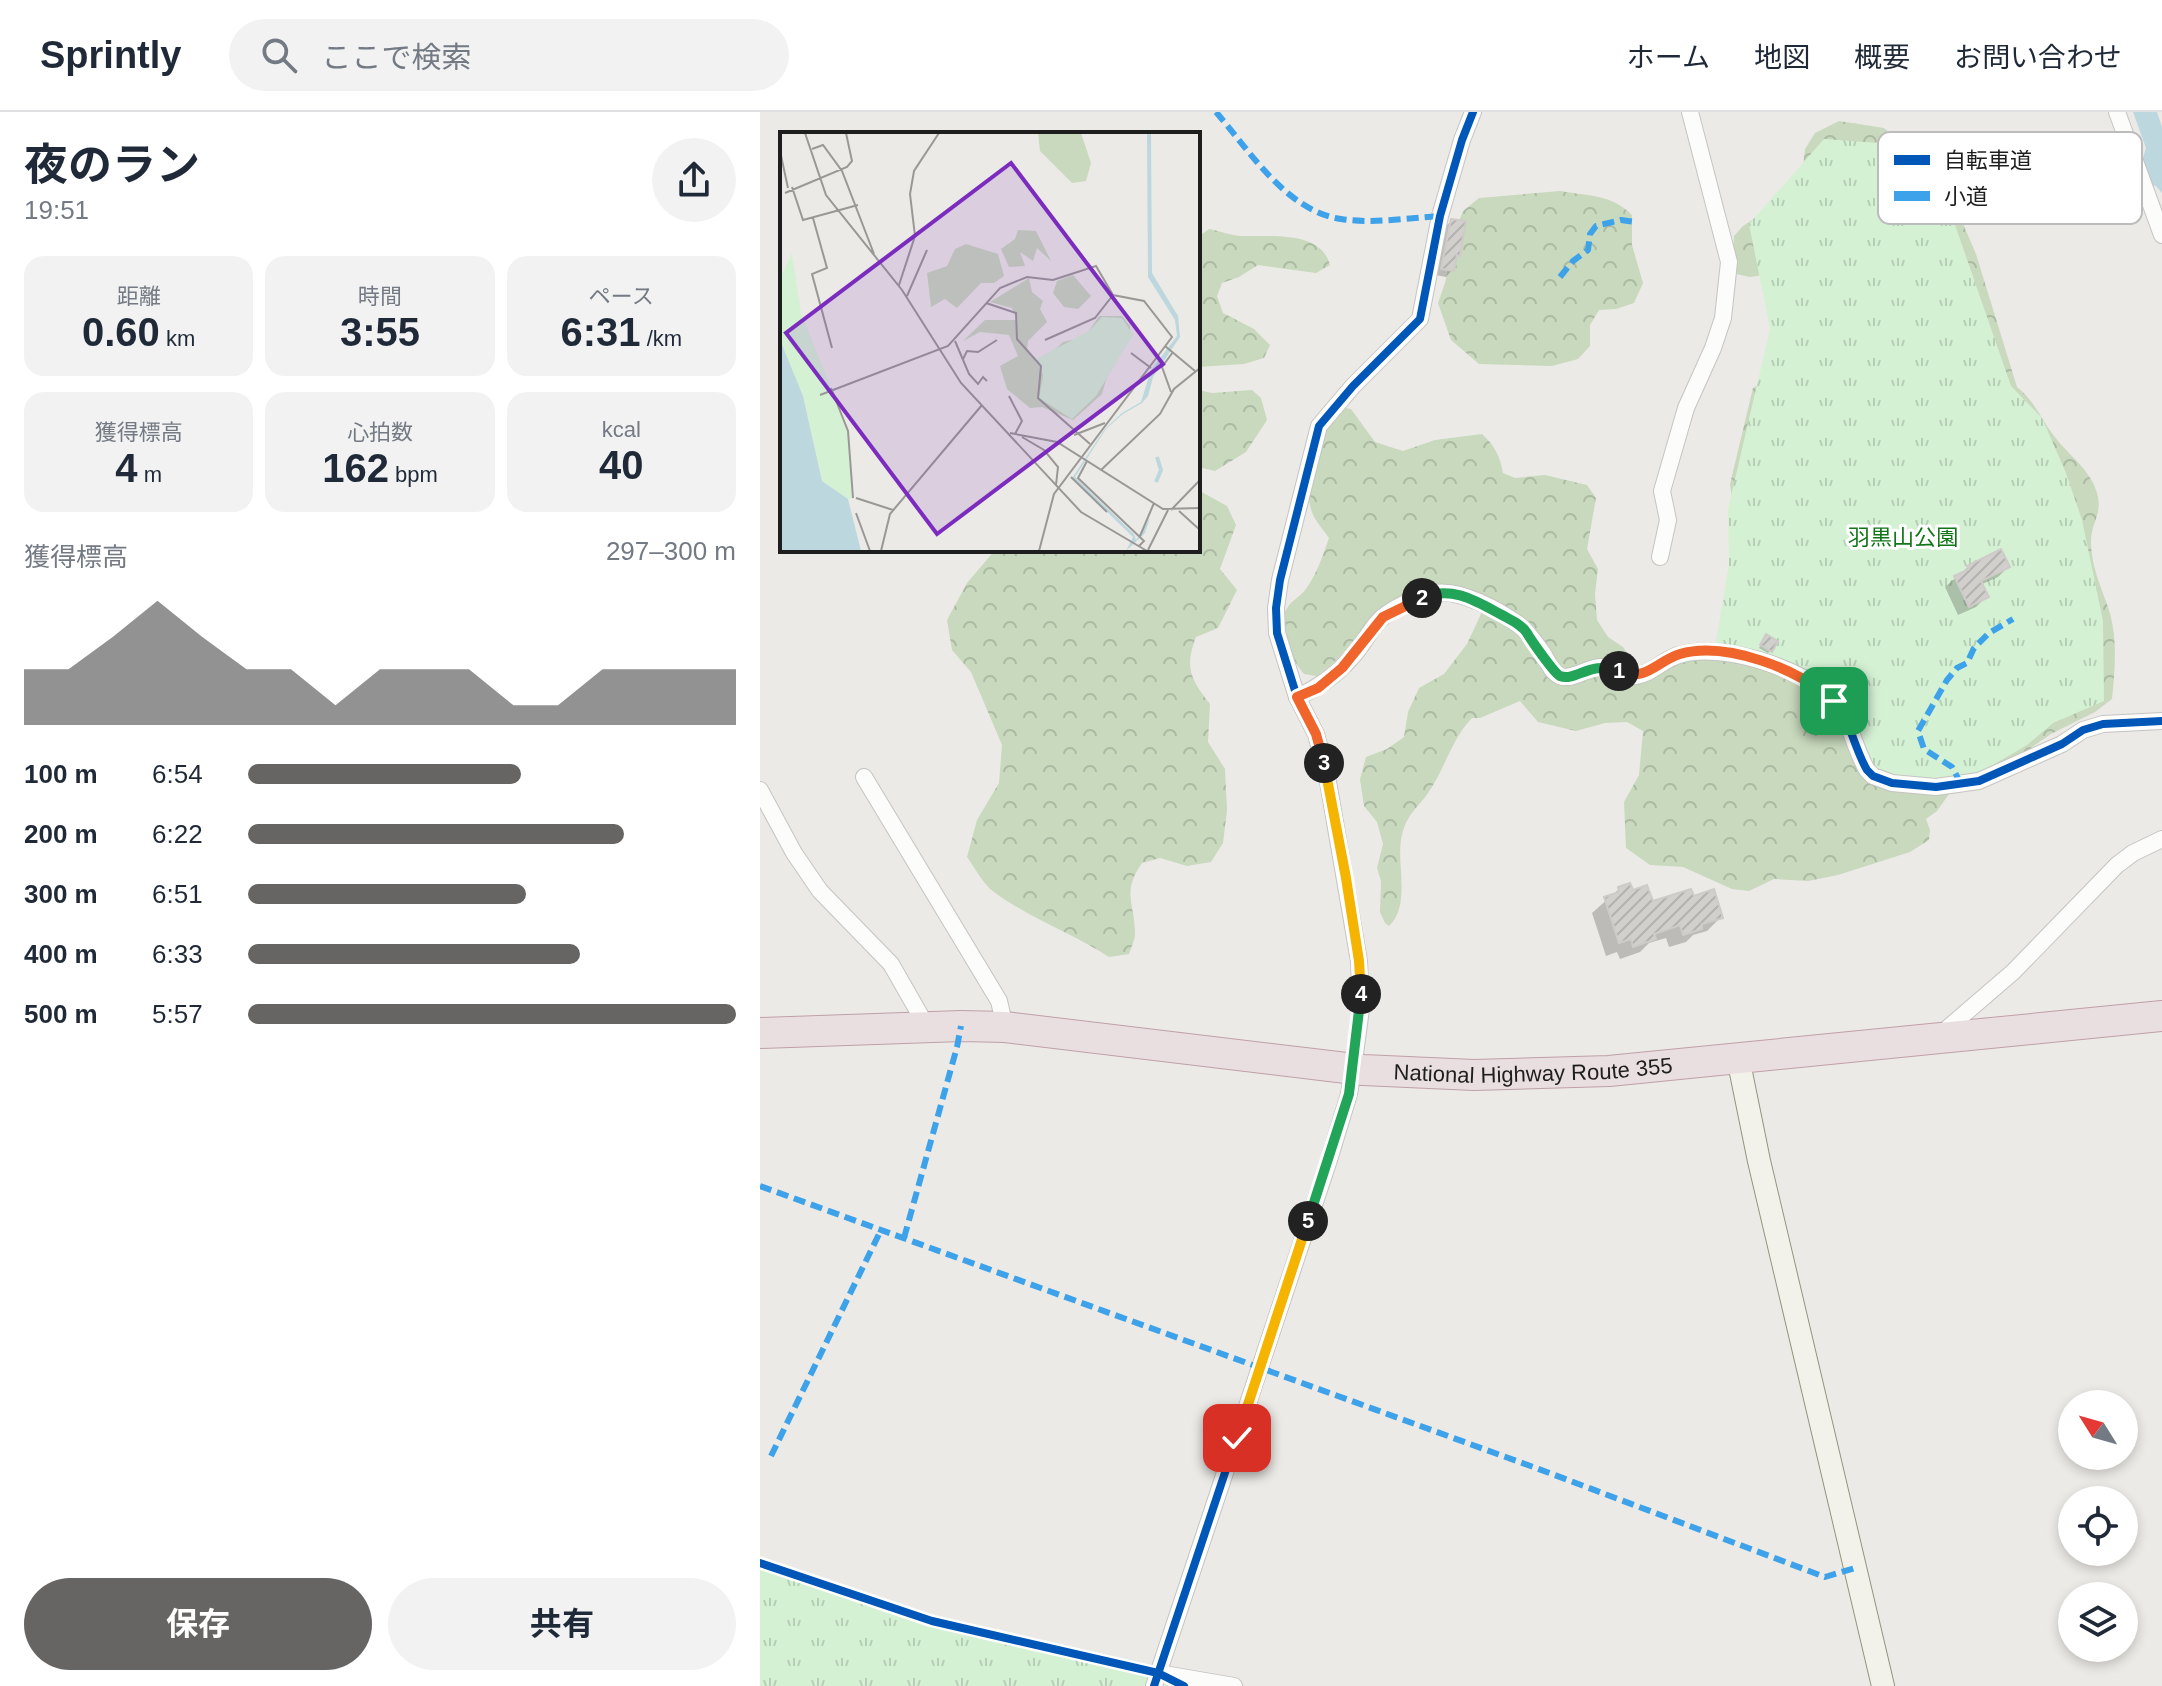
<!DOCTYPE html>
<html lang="ja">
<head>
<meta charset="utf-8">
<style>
  body { margin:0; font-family:Helvetica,"Noto Sans JP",sans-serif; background:#f2f2f3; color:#1f2937; height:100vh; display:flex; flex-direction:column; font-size:30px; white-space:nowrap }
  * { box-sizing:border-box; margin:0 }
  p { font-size:26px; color:#747a83 }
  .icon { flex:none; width:44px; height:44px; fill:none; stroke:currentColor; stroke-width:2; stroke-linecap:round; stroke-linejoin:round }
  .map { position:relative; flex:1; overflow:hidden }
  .drawer { display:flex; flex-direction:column; background:#fff; width:760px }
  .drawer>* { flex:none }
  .needle { width:52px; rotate:307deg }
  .buttons { position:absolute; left:1298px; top:1278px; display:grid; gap:16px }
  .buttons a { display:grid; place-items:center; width:80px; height:80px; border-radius:50%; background:#fff; box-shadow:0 4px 12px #0003; font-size:40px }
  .pin { position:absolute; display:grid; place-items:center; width:68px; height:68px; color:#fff; margin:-34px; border-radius:16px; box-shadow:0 4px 12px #0006 }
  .km { position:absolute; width:40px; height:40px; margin:-20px; border-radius:50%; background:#222; color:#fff; font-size:22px; line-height:40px; text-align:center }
  .round { display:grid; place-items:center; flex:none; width:84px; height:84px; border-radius:42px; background:#f2f2f3 }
  .summary { display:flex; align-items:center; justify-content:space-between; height:136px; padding:0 24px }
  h1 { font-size:44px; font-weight:700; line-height:60px }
  .figures { display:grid; grid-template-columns:repeat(3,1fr); gap:12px; height:136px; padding:8px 24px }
  .figures div { display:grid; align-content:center; border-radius:20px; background:#f2f2f3; text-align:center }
  .figures b { font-size:40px; font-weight:700 }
  .figures small { font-size:22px; font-weight:400 }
  .figures p { font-size:22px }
  .chart { height:224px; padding:16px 24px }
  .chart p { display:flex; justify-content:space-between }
  .chart svg { width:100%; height:144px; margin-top:8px; fill:#666564; opacity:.7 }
  .action { display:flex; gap:16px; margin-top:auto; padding:16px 24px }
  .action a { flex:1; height:92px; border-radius:48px; background:#666564; color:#fff; font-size:32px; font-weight:700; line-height:92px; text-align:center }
  .action a+a { background:#f2f2f3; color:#1f2937 }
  ul { padding:0 24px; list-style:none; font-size:26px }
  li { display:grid; grid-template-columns:128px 96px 1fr; align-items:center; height:60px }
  li i { height:20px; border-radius:10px; background:#666564 }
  header { display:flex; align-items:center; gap:48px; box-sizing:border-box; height:112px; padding:0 40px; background:#fff; border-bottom:2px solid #e0e1e3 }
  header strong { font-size:38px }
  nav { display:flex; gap:44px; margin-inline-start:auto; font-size:28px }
  .search { width:560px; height:72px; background:#f2f2f3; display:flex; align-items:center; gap:20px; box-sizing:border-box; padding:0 28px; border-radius:44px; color:#747a83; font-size:30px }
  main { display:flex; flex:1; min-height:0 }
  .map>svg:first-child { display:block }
</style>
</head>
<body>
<header>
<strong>Sprintly</strong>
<div class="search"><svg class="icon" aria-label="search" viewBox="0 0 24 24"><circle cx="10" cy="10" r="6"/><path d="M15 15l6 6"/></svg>ここで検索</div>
<nav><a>ホーム</a><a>地図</a><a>概要</a><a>お問い合わせ</a></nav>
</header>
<main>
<section class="drawer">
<div class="summary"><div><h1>夜のラン</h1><p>19:51</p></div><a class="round"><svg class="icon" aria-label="share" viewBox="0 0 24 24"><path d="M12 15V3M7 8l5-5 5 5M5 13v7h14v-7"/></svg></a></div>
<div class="figures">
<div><p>距離</p><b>0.60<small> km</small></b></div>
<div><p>時間</p><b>3:55</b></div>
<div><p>ペース</p><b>6:31<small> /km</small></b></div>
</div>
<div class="figures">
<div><p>獲得標高</p><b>4<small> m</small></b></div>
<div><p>心拍数</p><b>162<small> bpm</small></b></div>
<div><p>kcal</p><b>40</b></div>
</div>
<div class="chart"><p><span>獲得標高</span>297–300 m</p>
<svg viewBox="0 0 160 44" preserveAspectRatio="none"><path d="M0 44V27L10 27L20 17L30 6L40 17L50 27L60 27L70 38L80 27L90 27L100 27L110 38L120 38L130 27L140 27L150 27L160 27V44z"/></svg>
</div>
<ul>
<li><b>100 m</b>6:54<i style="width:56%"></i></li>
<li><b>200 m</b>6:22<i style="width:77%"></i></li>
<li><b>300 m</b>6:51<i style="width:57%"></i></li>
<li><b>400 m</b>6:33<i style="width:68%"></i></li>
<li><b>500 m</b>5:57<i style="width:100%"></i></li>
</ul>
<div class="action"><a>保存</a><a>共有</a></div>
</section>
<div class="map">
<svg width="1402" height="1574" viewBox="0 0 1402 1574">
  <defs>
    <pattern id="forest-crowns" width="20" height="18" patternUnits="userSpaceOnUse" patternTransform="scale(2)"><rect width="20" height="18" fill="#c8d9bd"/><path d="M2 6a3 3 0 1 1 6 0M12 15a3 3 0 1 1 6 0" fill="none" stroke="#abbaa2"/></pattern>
    <pattern id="park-tufts" width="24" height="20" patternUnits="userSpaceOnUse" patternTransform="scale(2)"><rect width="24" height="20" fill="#d5f1d4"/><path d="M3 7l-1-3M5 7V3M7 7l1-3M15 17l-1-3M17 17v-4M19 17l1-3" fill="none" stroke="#b6ceb6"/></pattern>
    <pattern id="building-hatch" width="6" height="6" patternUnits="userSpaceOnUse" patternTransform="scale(2)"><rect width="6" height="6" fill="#d2d0cd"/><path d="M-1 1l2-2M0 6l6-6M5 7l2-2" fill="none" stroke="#b4b2b0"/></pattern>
  </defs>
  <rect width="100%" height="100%" fill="#eceae6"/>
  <g fill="url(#forest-crowns)">
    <path d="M1079 9 1124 16 1173 56 1198 100 1216 142 1257 275C1274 288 1281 307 1294 324 1306 340 1324 353 1333 371 1347 400 1331 407 1331 430 1331 453 1341 475 1348 495 1358 524 1355 558 1352 587L1335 600 1291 622 1259 644 1189 682 1177 699 1166 707 1170 718 1169 728 1150 740 1078 763 1048 769 1014 767 989 779 972 777 923 755 890 753 866 736 864 690 879 663 883 619 867 610 845 611 816 619 778 610 760 589 720 606H712C692 626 685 657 668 681 657 697 647 702 642 723 635 749 652 792 629 814L625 811 620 800 621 769 617 756 623 732 617 710 604 694 600 667 606 645 627 637 644 625 648 600 659 576 684 562 707 532 721 502 706 476C698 475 689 473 681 473 631 474 595 538 557 564L544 562C529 543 512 514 530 492 536 486 544 481 548 474 558 459 563 443 569 426 564 419 558 412 554 405 538 372 562 323 579 295L591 297 615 330 643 339 675 328 722 322C735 334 740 344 743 361L755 366 785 363 827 373 836 386 827 437 838 457 835 482 837 508 848 525 863 535 878 556 978 535 973 394 970 372 993 276 1021 259 1010 162 990 165 976 162 973 147 974 124 983 114 1010 96 1043 56 1045 37 1055 21Z"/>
    <path d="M800 79C827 84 852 82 872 103V133L883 171 874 191 856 197 839 198 830 213V234L818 247 792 254 719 252 691 228 678 191 685 171 697 114 703 99 719 86Z"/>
    <path d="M449 117C459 119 470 123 480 124 510 125 561 118 570 153L556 161 498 153 479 165 462 171 457 184 463 201 494 217 510 233 504 246 484 252 438 255V125Z"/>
    <path d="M438 278 452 281 492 278 501 286 507 308 486 340 455 359 438 355Z"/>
    <path d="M438 378 467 394 476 413 460 457 477 478 458 516 436 525C424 556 431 568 450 592L448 630 465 657 467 698 463 731 451 750 427 754 400 746 382 751C361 781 375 791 375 822 375 828 371 836 369 842L349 845C312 821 269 806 234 780 223 772 215 756 207 745L217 708 239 671 242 633 211 560 192 538 187 508 207 471 235 438H438Z"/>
  </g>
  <g fill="url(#park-tufts)">
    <path d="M1064 27 1172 35 1194 110 1251 274 1282 306 1306 361 1322 408 1343 509 1344 589 1293 611 1267 633 1211 666 1186 670 1139 664 1109 653 1067 589 1054 577 955 535 969 452 968 397 1010 217 989 112Z"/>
    <path d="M0 1451 172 1509 398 1561 479 1574H0Z"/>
  </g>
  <path fill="#bcd7dd" d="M1373 0H1397L1402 15V81L1396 74 1390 73 1382 49 1386 36Z"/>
  <g fill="#0003">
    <path d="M691 109 698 143 694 147 692 158 686 165 676 163 685 115Z"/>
    <path d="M1208 455H1248L1238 465 1220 473 1226 485 1216 495 1198 503 1185 475Z"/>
    <path d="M1004 527 1010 539 1008 541 999 536Z"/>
    <path d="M859 777 891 792 932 786 961 805 947 819 933 823 926 830 909 835 906 826 889 831 880 840 860 847 857 840 846 844 832 801Z"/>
  </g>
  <g fill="url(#building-hatch)" stroke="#cfcbc8" stroke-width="2">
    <path d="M691 107 706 109 700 144 697 143 694 159 681 157Z"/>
    <path d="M1241 437 1250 455 1221 469 1229 485 1209 495 1194 464 1209 457 1207 454Z"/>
    <path d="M1006 522 1018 529 1012 540 1000 533Z"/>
    <path d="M870 771 873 778 887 773 893 789 931 777 934 784 954 777 963 806 942 812V817L923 823 920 813 894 822 896 827 873 835 871 827 859 831 844 785 859 780 858 775Z"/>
  </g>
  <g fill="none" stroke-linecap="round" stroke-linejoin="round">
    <defs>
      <g id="street">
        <path d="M1357 0 1402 123"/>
        <path d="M900 445 908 408 902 379 926 296 953 236 963 206 969 150 930 0"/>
        <path d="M537 585C558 576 576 563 591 546 601 536 607 523 616 512 628 497 656 485 675 481 700 477 739 498 759 513 765 517 777 533 782 540 788 548 790 560 800 564 813 569 827 555 841 555 853 555 864 565 876 564 891 562 904 547 919 543 960 530 1044 556 1072 587 1090 606 1094 636 1107 658L1113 664 1132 671 1176 675 1219 669 1302 632 1323 618 1343 612 1402 609"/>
        <path d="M104 665 239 889 245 915"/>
        <path d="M0 678 34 741 60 779 131 852 167 915"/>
        <path d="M1184 926 1189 915 1253 860 1357 753 1373 741 1402 727"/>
        <path d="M398 1561 474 1574"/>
        <path d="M394 1574 569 1048 589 982 593 957 601 897 599 849 567 664 556 622 537 585 517 521 516 496 520 468 559 314 593 274 660 207 680 104 702 28 713 0"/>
      </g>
      <path id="secondary" d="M978 946 999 1049 1123 1574"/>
      <g id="highway">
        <path id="s1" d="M0 921 201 914 245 915 603 958 714 963 849 959 1402 904"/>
      </g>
    </defs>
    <use href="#street" stroke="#c5c4c2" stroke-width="18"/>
    <use href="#secondary" stroke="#93947f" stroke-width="24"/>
    <use href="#highway" stroke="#bf9fa9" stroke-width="32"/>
    <use href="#street" stroke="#fcfcfb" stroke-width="16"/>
    <use href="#secondary" stroke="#f3f2ea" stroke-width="22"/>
    <use href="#highway" stroke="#e9dfe0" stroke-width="30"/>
    <g stroke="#3da2ea" stroke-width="6" stroke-dasharray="12 6" stroke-linecap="butt">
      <path d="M456 0C489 38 526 99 581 107 613 112 648 106 680 104"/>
      <path d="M800 165 813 149 828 138 830 122 836 114 861 108 876 110"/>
      <path d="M1201 672 1192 655 1164 637 1158 619 1187 568 1197 556 1207 551 1214 536 1229 521 1253 507"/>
      <path d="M0 1074 776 1356 1065 1465 1095 1456"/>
      <path d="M144 1126 197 935 201 914"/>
      <path d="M11 1344 121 1118"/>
    </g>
    <defs>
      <g id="cycleway">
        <path d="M537 585C558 576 576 563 591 546 601 536 607 523 616 512 628 497 656 485 675 481 700 477 739 498 759 513 765 517 777 533 782 540 788 548 790 560 800 564 813 569 827 555 841 555 853 555 864 565 876 564 891 562 904 547 919 543 960 530 1044 556 1072 587 1090 606 1094 636 1107 658L1113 664 1132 671 1176 675 1219 669 1302 632 1323 618 1343 612 1402 609"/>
        <path d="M0 1451 172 1509 398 1561 424 1574"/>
        <path d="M394 1574 569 1048 589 982 593 957 601 897 599 849 567 664 556 622 537 585 517 521 516 496 520 468 559 314 593 274 660 207 680 104 702 28 713 0"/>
      </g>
    </defs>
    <use href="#cycleway" stroke="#fff" stroke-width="13"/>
    <use href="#cycleway" stroke="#0057b8" stroke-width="8"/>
  </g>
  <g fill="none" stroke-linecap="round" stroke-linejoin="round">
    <defs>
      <path id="split-1" d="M859 559C887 570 895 550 920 542 966 529 1040 557 1074 589"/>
      <path id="split-2" d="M662 486C692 473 716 489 742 503 751 508 761 512 767 521 771 528 794 561 800 564 816 570 830 548 859 559"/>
      <path id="split-3" d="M564 651 556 622 537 585 558 576 582 556 623 505 662 486"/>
      <path id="split-4" d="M564 651 586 766 599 849 601 882"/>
      <path id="split-5" d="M548 1109 589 982 601 882"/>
      <path id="split-6" d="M477 1326 548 1109"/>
    </defs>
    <use href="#split-1" stroke="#fff" stroke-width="16"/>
    <use href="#split-2" stroke="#fff" stroke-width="16"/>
    <use href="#split-3" stroke="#fff" stroke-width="16"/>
    <use href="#split-4" stroke="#fff" stroke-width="16"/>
    <use href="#split-5" stroke="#fff" stroke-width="16"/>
    <use href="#split-6" stroke="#fff" stroke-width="16"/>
    <use href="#split-1" stroke="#f0652b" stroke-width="10"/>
    <use href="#split-2" stroke="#22a559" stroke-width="10"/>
    <use href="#split-3" stroke="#f0652b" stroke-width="10"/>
    <use href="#split-4" stroke="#f5b400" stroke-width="10"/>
    <use href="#split-5" stroke="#22a559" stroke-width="10"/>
    <use href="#split-6" stroke="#f5b400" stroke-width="10"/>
  </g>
  <g text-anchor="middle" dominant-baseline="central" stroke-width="6" stroke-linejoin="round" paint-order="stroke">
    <g font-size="22" fill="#127518" stroke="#fff">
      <text x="1143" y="425">羽黒山公園</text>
    </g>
    <g font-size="22" fill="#1e1e1e" stroke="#fff">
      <text stroke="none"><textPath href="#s1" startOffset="776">National Highway Route 355</textPath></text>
    </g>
  </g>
  <g transform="translate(20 20)">
    <rect width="420" height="420" fill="#eceae6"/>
    <path d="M258 1H301L311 31 306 49 292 51 260 19ZM238 98 256 99 271 129 257 116 253 129 240 120 245 134 229 135 221 117 235 107ZM186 112 218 122 224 144 214 151H201L177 176 165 167 151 175 147 141 167 134 175 117ZM293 143 311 164 298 177 284 175 273 161 277 149ZM249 146 252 160 263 169 260 177 267 190 248 209 247 217 257 228 262 230 283 210 305 205 319 184H342L350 194V205L328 241 322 262 293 288 262 275 250 276 227 257 220 234 238 224 229 203 200 200 183 209 205 188H237L232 176 210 170Z" fill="#c8d9bd"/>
    <path d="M12 121 21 181 68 299 73 366 68 367 42 349 23 264 2 216 0 146ZM322 185 342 186 353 203 316 264 292 287 259 266 263 244 258 226 309 199Z" fill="#d5f1d4"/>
    <path d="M367 1H371L372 141 398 184 400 205 373 245 368 264 362 271 343 282 326 297 295 345 354 402 356 408 370 386 365 401 346 419 353 405 292 346 325 297 342 281 361 270 371 238 397 204 395 188 368 145ZM0 208 23 264 42 349 68 367 81 419H0Z" fill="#bcd7dd"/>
    <path fill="none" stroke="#bcd7dd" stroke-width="4" d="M376 350 381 338 377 325"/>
    <path fill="none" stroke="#9a9896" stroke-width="2" d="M25 1 46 63 122 158 181 251 301 380 367 419M32 17 43 13 62 39 94 122M0 19 8 56M12 55 23 88 78 73M5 61 67 35 72 29 66 1M33 86 47 136 32 142 52 216M119 153 135 104 130 62 134 39 159 1M127 164 147 118M206 171 236 181 237 207 261 234 258 266 310 312M265 208 315 186 333 163M175 209 189 242 198 252 203 245 207 249M385 214 415 239M351 221 371 236M183 227 187 219 198 220 217 208M51 256 68 299 73 366M391 260 382 235 393 220M40 263 168 214 220 156 247 145 273 148 316 134 333 163 364 169 392 205 274 362 259 419M229 264 242 289 235 302M230 301 277 310 383 377 420 376M294 303 325 291M242 305 264 318 278 335 276 353M307 329 298 346 364 409 359 414M321 338 380 282 394 257 420 236M291 345 327 380M76 366 113 378M391 378 420 348M399 379 420 398M76 381 90 419M360 404 374 371M368 418 388 378M101 419 110 382 202 273"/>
    <path fill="#7b2cbf" fill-opacity="0.15" stroke="#7b2cbf" stroke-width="4" d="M231 31 383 232 157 402 6 201Z"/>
    <rect width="420" height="420" fill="none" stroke="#1e1e1e" stroke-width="4"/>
  </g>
  <rect x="1118" y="20" width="264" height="92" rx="12" fill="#fff" stroke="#bcbcbc" stroke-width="2"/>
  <rect x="1134" y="43" width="36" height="10" fill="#0057b8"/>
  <rect x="1134" y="79" width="36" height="10" fill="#3da2ea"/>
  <g font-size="22" fill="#1e1e1e">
    <text x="1184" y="56">自転車道</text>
    <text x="1184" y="92">小道</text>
  </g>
</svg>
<div class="buttons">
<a><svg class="needle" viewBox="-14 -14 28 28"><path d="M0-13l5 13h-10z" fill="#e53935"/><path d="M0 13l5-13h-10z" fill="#747a83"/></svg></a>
<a><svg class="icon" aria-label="locate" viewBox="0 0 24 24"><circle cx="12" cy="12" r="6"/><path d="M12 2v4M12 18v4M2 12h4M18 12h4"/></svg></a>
<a><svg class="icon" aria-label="layers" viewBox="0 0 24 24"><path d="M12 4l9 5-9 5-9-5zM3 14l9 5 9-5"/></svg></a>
</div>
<div class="pin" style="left:1074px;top:589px;background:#1e9e55"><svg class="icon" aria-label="arrive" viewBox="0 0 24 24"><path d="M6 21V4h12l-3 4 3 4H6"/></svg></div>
<div class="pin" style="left:477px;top:1326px;background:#d93025"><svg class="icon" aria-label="check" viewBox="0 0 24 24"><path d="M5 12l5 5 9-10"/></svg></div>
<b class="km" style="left:859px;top:559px">1</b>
<b class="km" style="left:662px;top:486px">2</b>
<b class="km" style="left:564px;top:651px">3</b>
<b class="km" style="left:601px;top:882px">4</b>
<b class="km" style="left:548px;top:1109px">5</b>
</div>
</main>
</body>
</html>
